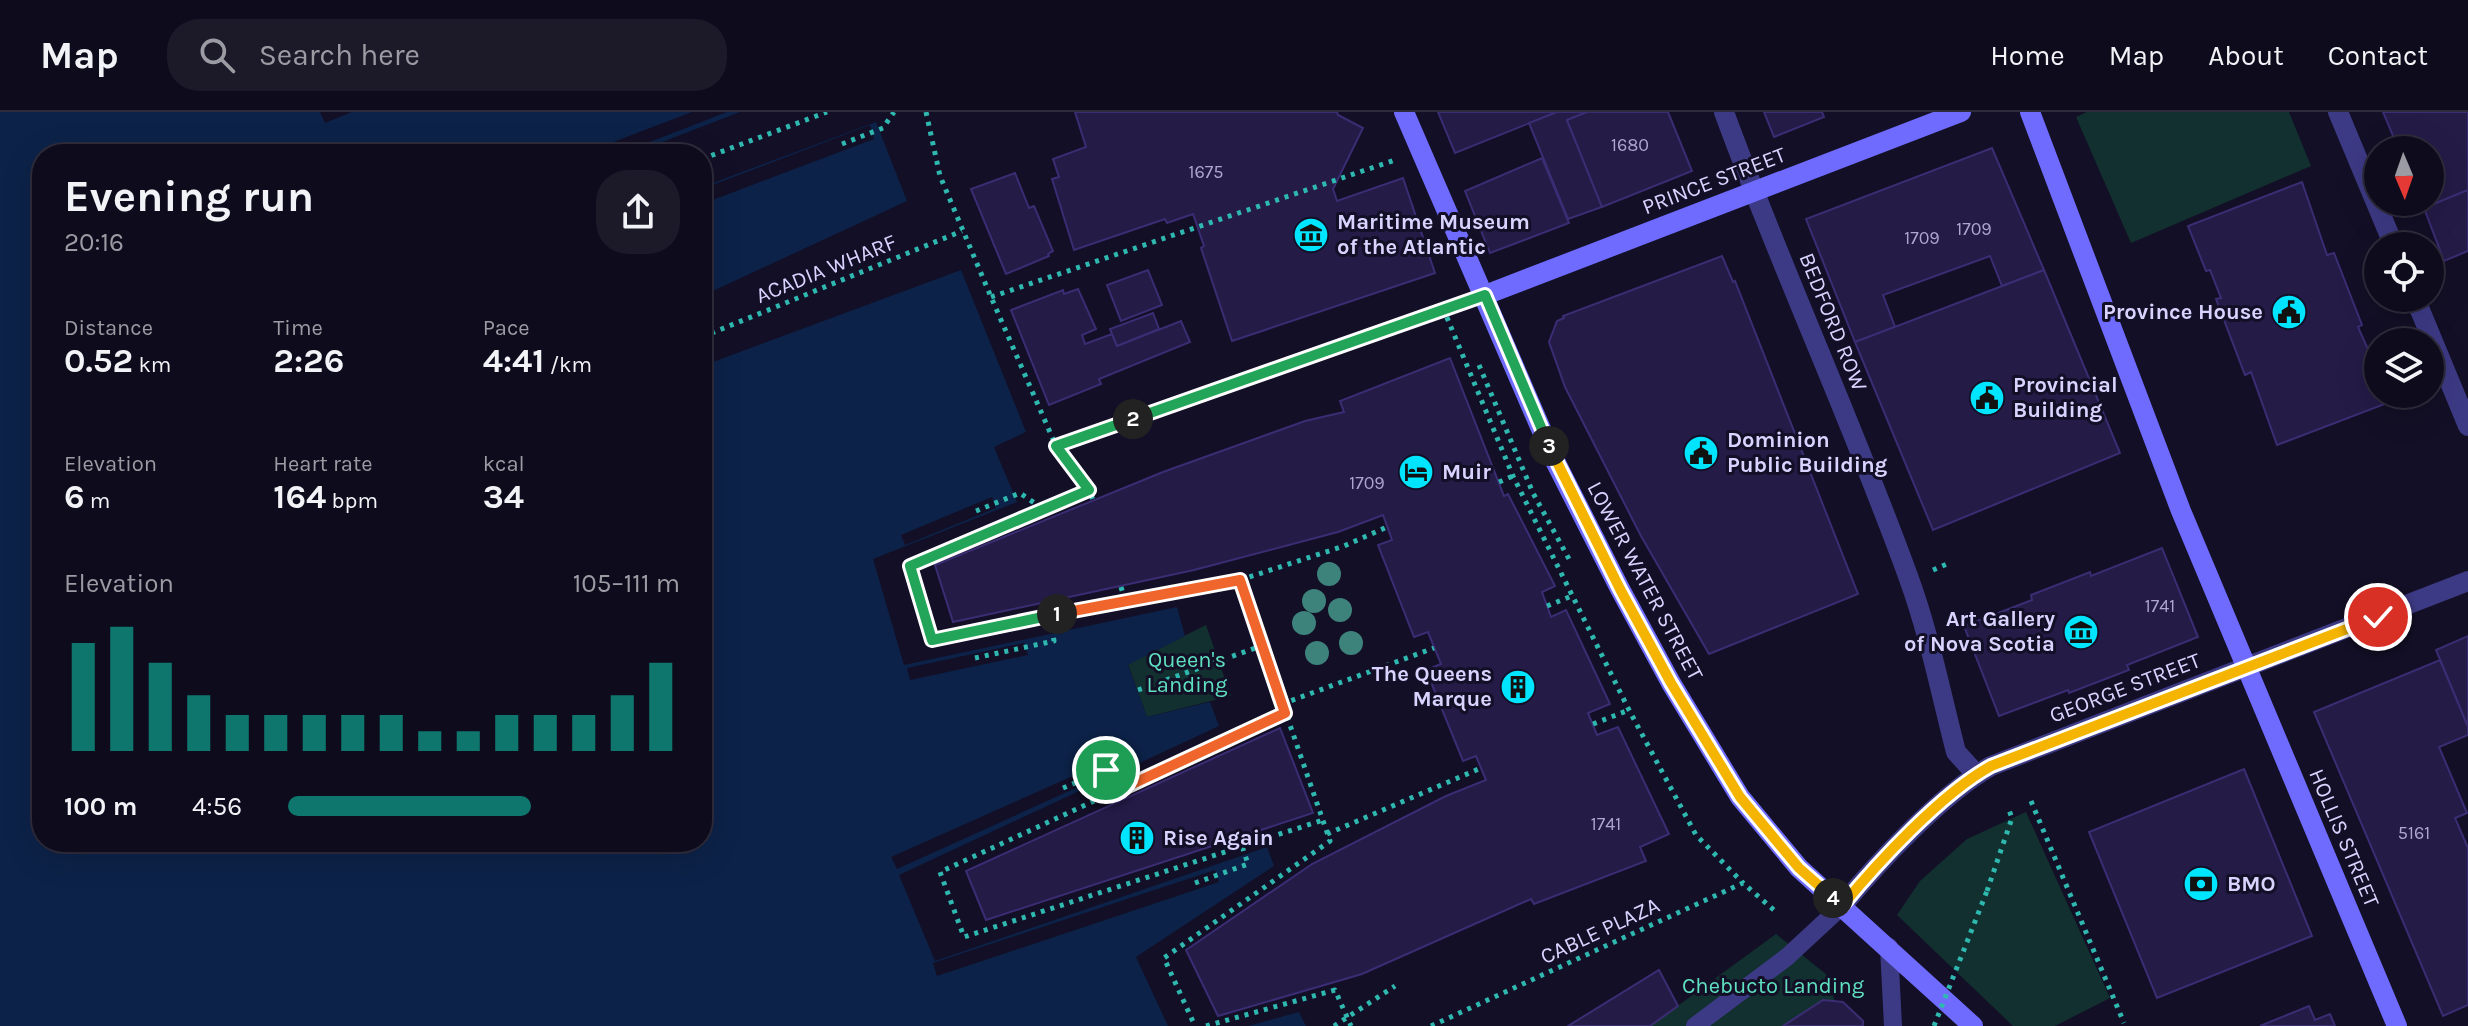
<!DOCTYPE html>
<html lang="en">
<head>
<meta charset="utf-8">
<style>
  body { margin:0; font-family:Karla,sans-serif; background:#1c1929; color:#f1f3f6; height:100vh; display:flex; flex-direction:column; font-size:30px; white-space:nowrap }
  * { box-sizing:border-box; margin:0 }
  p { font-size:26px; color:#9b9ba3 }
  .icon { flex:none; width:44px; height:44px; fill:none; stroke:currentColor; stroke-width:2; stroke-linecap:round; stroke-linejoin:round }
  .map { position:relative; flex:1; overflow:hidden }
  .sheet { position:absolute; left:32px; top:32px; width:680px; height:708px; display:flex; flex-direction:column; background:#0e0b1c; border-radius:32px; box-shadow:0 8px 32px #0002,0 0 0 2px #2e2b3b }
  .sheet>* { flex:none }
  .needle { width:52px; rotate:178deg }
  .tools { position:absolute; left:2364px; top:24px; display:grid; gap:16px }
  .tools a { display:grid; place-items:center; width:80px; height:80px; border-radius:50%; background:#0e0b1c; box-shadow:0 8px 32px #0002,0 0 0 2px #2e2b3b; font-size:40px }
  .pin { position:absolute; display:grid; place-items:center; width:68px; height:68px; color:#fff; margin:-34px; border:4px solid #fff; border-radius:50%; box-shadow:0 2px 8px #0007 }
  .km { position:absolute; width:40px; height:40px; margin:-20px; border-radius:50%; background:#222; color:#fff; font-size:22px; line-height:40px; text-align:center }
  .round { display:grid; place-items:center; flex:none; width:84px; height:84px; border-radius:32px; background:#1c1929 }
  .summary { display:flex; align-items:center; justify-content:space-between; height:136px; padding:0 32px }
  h1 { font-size:44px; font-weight:700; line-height:60px }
  .metrics { display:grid; grid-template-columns:repeat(3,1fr); gap:12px; height:136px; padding:8px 32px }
  .metrics div { display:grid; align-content:center }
  .metrics b { font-size:34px; font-weight:700 }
  .metrics small { font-size:22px; font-weight:400 }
  .metrics p { font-size:22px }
  .chart { height:224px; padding:16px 32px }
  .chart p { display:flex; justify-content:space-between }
  .chart svg { width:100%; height:144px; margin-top:8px; stroke:#0f766e; stroke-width:6 }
  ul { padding:0 32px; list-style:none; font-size:26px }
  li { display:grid; grid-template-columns:128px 96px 1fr; align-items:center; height:60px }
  li i { height:20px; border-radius:10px; background:#0f766e }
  header { display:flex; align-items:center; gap:48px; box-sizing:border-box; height:112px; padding:0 40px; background:#0e0b1c; border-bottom:2px solid #2e2b3b }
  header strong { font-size:38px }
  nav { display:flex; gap:44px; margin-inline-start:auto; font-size:28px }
  .search { width:560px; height:72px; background:#1c1929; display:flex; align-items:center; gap:20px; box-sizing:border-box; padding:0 28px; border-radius:32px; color:#9b9ba3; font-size:30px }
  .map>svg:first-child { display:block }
</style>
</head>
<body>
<header>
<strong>Map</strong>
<div class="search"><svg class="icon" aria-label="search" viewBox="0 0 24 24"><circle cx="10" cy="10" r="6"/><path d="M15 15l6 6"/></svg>Search here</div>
<nav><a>Home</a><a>Map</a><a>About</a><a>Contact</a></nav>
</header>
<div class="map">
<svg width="2468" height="914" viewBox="0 0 2468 914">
  <rect width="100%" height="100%" fill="#130f26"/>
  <g fill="#12302f">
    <path d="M2087 0H2289L2311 54 2131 131 2076 5Z"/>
    <path d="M1206 513 1231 584 1147 605 1128 552Z"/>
    <path d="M2026 700 2110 886 2055 914H2013L1897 803 1920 769 1967 727Z"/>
    <path d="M1776 822 1827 863 1837 897 1796 914H1650Z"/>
  </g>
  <g fill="#0c2248">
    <path d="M0 0H320L325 11 352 0H740L631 42H42V730H702V254L961 158 1026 320 994 335 1017 390 873 447 904 553 1177 495 1185 524 1128 553 1147 605 1210 590 1219 614 899 763 935 849 1267 735 1274 754 1136 845 1168 914H0Z"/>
    <path d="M876 10 907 89 702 184V75Z"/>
    <path d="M1299 900 1306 914H1248Z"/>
  </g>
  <g fill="#130f26">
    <path d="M692 0H727L619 42H582Z"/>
    <path d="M870 13 874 27 702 92V77Z"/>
    <path d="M992 385 996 396 905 433 901 423Z"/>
    <path d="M1024 531 1028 543 910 568 907 556Z"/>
    <path d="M1073 664 1078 675 897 757 891 745Z"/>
    <path d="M1215 758 1219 770 937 864 933 851Z"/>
  </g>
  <g fill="#241b47" stroke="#3b2d73" stroke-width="2">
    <path d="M1075 0H1337L1338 3 1363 16 1333 77 1337 89 1403 66 1435 161 1232 229 1201 136 1204 134 1193 102 1167 111 1165 107 1074 138 1052 67 1059 65 1053 47 1086 35Z"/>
    <path d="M1438 0H1557L1455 41Z"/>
    <path d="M1557 0H1587L1567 8 1602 95 1568 107 1529 11Z"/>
    <path d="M1587 0H1668L1692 59 1602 95 1567 8Z"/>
    <path d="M1764 0H1822L1824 5 1774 25Z"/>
    <path d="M2383 0H2468V78L2424 96 2421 90H2430V38H2399Z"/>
    <path d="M1992 36 2044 158 2002 174 1990 144 1883 183 1895 215 1855 230 1806 107Z"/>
    <path d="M1542 46 1569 111 1490 141 1465 79Z"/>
    <path d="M1015 61 1029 96 1034 94 1053 139 1048 142 1049 144 1006 162 971 77Z"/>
    <path d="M2302 70 2327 143 2334 141 2362 213 2358 215 2378 260V282H2387L2390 290 2277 333 2251 260 2245 263 2216 187 2221 186 2210 158 2206 159 2188 114Z"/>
    <path d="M2468 78V139L2444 149 2424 96Z"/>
    <path d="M1722 144 1733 170 1735 169 1858 482 1709 542 1641 424 1565 275 1549 230 1557 209 1564 206 1563 204Z"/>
    <path d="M1148 158 1162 193 1121 209 1107 173Z"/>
    <path d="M2044 158 2120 341 1933 418 1855 230Z"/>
    <path d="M1078 177 1096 217 1082 223 1085 232 1112 222 1117 234 1181 209 1190 230 1099 267 1101 272 1049 293 1011 198 1063 178 1064 182Z"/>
    <path d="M1153 201 1159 217 1117 234 1110 217Z"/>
    <path d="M1450 246 1504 384 1508 382 1555 474 1542 480 1551 505 1566 498 1610 592 1588 601 1597 623 1618 615 1669 722 1640 735 1646 749 1534 792 1531 787 1362 862 1218 904 1186 838 1312 752 1446 684 1486 668 1476 644 1463 649 1426 558 1441 552 1428 520 1414 525 1378 433 1392 428 1383 403 1338 420 1194 458 953 510 935 453 1163 360 1305 309 1344 300 1340 289Z"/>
    <path d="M2162 436 2198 525 2127 553 2129 558 2069 581 2068 578 1999 604 1964 514 2032 488 2031 483 2090 460 2091 464Z"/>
    <path d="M2468 524V615L2436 538Z"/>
    <path d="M2440 548 2468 615V623L2439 635 2467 701 2455 706 2468 736V893L2443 904 2314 600Z"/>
    <path d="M1280 616 1313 701 986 808 966 759Z"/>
    <path d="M2244 657 2312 824 2157 886 2089 720Z"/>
    <path d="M1659 858 1678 894 1650 914H1568Z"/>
    <path d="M1823 888 1843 890 1863 909V914H1783Z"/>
    <path d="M2309 894 2315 908 2330 902 2335 914H2260Z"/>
  </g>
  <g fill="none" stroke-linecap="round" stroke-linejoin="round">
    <g stroke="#2fb8b0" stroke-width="5" stroke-dasharray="4 6" stroke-linecap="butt">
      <path d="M926 0 940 64 991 185 1056 334 1089 378 1093 388"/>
      <path d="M842 32 883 16 894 0"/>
      <path d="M702 47 827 0"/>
      <path d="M991 185 1395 48"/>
      <path d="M1443 196 1513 364 1629 598 1696 723 1743 771"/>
      <path d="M702 225 962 119"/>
      <path d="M1479 253 1533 381 1569 447"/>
      <path d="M1056 334 1459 191"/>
      <path d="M1499 370 1513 364"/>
      <path d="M1089 378 910 454 932 528 1125 488 1240 468 1330 729 1164 846 1195 914"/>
      <path d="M976 399 1020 381 1043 397"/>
      <path d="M1933 458 1947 452"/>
      <path d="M1240 468 1344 434 1387 415"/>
      <path d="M1121 475 1125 488"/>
      <path d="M1547 494 1574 483"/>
      <path d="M975 546 1054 529 1050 503"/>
      <path d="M1138 578 1261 534"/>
      <path d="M1282 592 1434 536"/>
      <path d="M1285 601 940 760 964 825 1323 708"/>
      <path d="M1593 612 1629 598"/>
      <path d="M1063 676 1106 658 1115 680"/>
      <path d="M2031 689 2124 911"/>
      <path d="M1327 722 1481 656"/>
      <path d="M1195 771 1248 752 1242 734"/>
      <path d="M1987 779 2012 706 2009 698"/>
      <path d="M1206 914 1335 878 1351 914"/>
      <path d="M1334 914 1395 874"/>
      <path d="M1431 914 1743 771 1775 799"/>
    </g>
    <g stroke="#3d3a85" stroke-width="18">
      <path d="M1889 835 1893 914"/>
      <path d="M1695 914 1787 845 1842 794"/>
    </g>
    <g stroke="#3d3a85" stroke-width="20">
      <path d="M1724 0C1781 156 1851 307 1908 464 1929 521 1941 582 1956 640L1976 662"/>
      <path d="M2338 0 2394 134"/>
      <path d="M2415 186 2468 314"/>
      <path d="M1842 794C1878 750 1942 682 1991 654L2468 469"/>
    </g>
    <g stroke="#6f6bff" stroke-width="20">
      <path d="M1404 0 1554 347 1620 477 1671 571 1740 685 1799 756 1973 914"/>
      <path d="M2030 0 2181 399 2397 914"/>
      <path d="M1485 183 1961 0"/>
    </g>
    <path stroke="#2fb8b0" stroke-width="5" stroke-dasharray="4 6" stroke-linecap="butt" d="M1934 914 1987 779"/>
  </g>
  <g fill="#3d827b">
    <circle cx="1329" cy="462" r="12"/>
    <circle cx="1314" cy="489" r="12"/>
    <circle cx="1340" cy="498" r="12"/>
    <circle cx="1304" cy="511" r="12"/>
    <circle cx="1351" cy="531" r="12"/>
    <circle cx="1317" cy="541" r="12"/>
  </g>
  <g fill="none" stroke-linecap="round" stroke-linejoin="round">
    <defs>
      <path id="split-1" d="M1057 502 1240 468 1285 601 1115 680 1106 658"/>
      <path id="split-2" d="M1057 502 932 528 910 454 1089 378 1056 334 1133 307"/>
      <path id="split-3" d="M1133 307 1485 183 1549 334"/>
      <path id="split-4" d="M1549 334 1620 477 1671 571 1740 685 1799 756 1833 786"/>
      <path id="split-5" d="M1833 786 1842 794C1878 750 1942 681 1991 654L2378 505"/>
    </defs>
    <use href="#split-1" stroke="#fff" stroke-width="16"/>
    <use href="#split-2" stroke="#fff" stroke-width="16"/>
    <use href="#split-3" stroke="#fff" stroke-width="16"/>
    <use href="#split-4" stroke="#fff" stroke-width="16"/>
    <use href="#split-5" stroke="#fff" stroke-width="16"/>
    <use href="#split-1" stroke="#f0652b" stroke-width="10"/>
    <use href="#split-2" stroke="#22a559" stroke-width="10"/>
    <use href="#split-3" stroke="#22a559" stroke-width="10"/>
    <use href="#split-4" stroke="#f5b400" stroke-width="10"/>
    <use href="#split-5" stroke="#f5b400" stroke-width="10"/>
  </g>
  <defs>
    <symbol id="museum-disc" viewBox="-11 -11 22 22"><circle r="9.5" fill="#00e5ff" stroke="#130f26"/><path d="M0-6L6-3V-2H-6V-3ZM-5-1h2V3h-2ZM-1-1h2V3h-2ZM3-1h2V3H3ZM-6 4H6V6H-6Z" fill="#111"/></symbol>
    <symbol id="civic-disc" viewBox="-11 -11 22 22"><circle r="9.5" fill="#00e5ff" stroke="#130f26"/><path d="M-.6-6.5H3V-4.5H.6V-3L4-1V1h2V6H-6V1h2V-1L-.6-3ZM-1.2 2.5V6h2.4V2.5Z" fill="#111"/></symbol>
    <symbol id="hotel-disc" viewBox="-11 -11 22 22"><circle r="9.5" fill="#00e5ff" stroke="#130f26"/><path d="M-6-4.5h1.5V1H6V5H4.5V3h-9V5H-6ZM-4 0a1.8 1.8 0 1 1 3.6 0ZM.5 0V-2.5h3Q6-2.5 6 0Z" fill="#111"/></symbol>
    <symbol id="building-disc" viewBox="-11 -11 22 22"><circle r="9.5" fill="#00e5ff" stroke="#130f26"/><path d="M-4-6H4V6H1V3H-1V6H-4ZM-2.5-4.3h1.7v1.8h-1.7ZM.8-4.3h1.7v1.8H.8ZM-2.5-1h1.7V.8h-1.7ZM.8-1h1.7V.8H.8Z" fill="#111"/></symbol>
    <symbol id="bank-disc" viewBox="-11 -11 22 22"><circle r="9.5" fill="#00e5ff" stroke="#130f26"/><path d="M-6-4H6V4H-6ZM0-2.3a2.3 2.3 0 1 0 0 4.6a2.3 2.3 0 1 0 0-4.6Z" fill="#111"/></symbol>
  </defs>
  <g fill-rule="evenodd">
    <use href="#museum-disc" x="1291" y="103" width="40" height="40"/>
    <use href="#civic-disc" x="2269" y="180" width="40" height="40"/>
    <use href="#civic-disc" x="1967" y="266" width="40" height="40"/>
    <use href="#civic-disc" x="1681" y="321" width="40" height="40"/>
    <use href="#hotel-disc" x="1396" y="340" width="40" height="40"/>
    <use href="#museum-disc" x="2061" y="500" width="40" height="40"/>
    <use href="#building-disc" x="1498" y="555" width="40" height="40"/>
    <use href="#building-disc" x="1117" y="706" width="40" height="40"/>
    <use href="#bank-disc" x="2181" y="752" width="40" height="40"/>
  </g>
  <g text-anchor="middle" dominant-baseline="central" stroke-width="6" stroke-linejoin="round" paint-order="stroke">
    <g font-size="18" fill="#aca6d1">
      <text x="1630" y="33">1680</text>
      <text x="1206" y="60">1675</text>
      <text x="1974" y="117">1709</text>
      <text x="1922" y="126">1709</text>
      <text x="1367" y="371">1709</text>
      <text x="2160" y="494">1741</text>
      <text x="1606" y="712">1741</text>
      <text x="2414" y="721">5161</text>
    </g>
    <g font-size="22" fill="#d9d4ff" stroke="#130f26">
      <text transform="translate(1714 69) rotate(-21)">PRINCE STREET</text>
      <text transform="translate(826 157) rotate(-22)">ACADIA WHARF</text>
      <text transform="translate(1833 210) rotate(68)">BEDFORD ROW</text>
      <text transform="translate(1645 469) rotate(62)">LOWER WATER STREET</text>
      <text transform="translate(2125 576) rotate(-21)">GEORGE STREET</text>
      <text transform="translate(2344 726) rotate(67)">HOLLIS STREET</text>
      <text transform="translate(1600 819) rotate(-25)">CABLE PLAZA</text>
    </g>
    <g font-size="22" font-weight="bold" fill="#d9d4ff" stroke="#130f26" text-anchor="start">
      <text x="1337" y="110">Maritime Museum<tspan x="1337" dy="25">of the Atlantic</tspan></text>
      <text x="2263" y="200" text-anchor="end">Province House</text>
      <text x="2013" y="273">Provincial<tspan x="2013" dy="25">Building</tspan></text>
      <text x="1727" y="328">Dominion<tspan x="1727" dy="25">Public Building</tspan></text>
      <text x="1442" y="360">Muir</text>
      <text x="2055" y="507" text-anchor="end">Art Gallery<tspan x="2055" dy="25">of Nova Scotia</tspan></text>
      <text x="1492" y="562" text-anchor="end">The Queens<tspan x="1492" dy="25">Marque</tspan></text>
      <text x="1163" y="726">Rise Again</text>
      <text x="2227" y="772">BMO</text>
    </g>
    <g font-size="22" fill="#5fe0c0" stroke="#130f26">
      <text x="1187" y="548">Queen's<tspan x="1187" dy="25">Landing</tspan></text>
      <text x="1773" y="874">Chebucto Landing</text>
    </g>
  </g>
</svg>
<div class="tools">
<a><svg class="needle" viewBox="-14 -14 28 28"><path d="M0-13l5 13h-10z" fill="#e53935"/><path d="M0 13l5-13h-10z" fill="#9b9ba3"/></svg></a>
<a><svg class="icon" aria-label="locate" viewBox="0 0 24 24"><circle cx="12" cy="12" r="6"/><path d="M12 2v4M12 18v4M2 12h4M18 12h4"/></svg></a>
<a><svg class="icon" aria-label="layers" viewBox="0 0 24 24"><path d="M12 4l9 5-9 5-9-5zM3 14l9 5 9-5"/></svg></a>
</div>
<div class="pin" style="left:1106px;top:658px;background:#1e9e55"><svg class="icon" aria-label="arrive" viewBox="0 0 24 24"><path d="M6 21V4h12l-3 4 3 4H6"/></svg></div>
<div class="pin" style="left:2378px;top:505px;background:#d93025"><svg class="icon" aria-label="check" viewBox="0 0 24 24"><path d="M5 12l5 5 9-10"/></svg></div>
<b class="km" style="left:1057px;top:502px">1</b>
<b class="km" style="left:1133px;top:307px">2</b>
<b class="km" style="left:1549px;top:334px">3</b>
<b class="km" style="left:1833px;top:786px">4</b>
<section class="sheet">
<div class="summary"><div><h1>Evening run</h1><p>20:16</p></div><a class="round"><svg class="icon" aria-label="share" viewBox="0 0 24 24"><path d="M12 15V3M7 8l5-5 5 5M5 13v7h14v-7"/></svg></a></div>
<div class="metrics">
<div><p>Distance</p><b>0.52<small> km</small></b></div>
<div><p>Time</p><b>2:26</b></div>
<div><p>Pace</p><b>4:41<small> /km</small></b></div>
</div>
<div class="metrics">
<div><p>Elevation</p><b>6<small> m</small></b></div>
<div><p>Heart rate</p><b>164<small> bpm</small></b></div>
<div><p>kcal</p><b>34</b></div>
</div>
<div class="chart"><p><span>Elevation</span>105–111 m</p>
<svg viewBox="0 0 160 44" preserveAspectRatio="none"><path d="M5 44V11M15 44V6M25 44V17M35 44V27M45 44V33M55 44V33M65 44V33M75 44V33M85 44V33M95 44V38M105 44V38M115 44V33M125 44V33M135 44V33M145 44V27M155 44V17"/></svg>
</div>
<ul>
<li><b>100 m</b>4:56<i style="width:62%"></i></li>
</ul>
</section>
</div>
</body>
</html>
